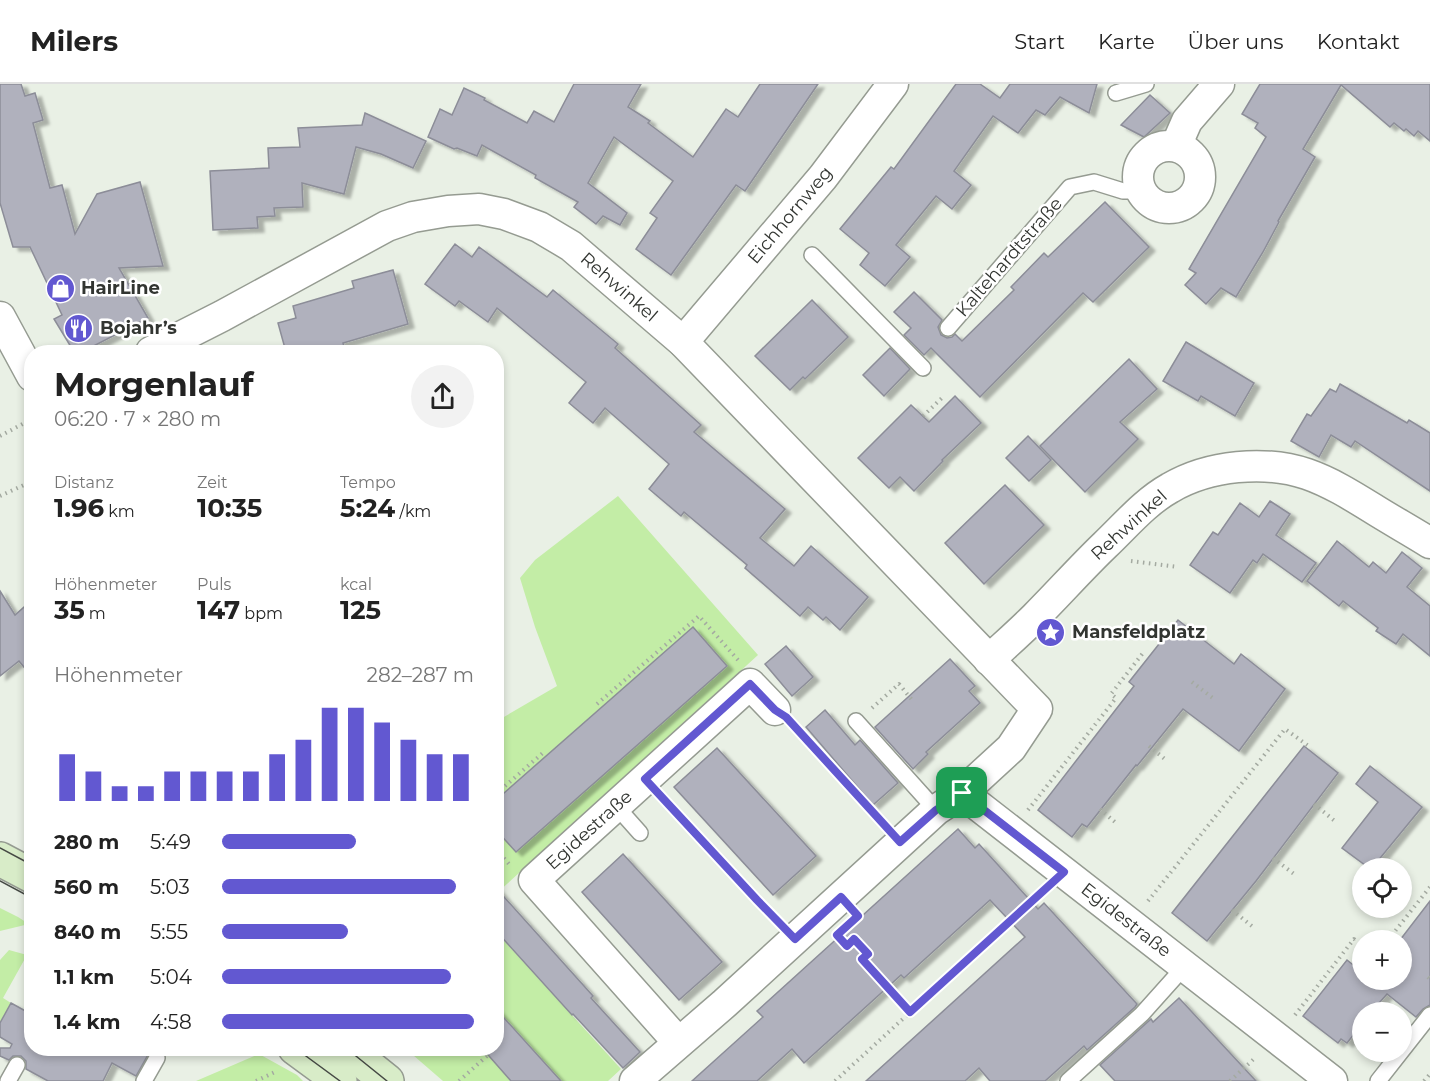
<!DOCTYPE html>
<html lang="de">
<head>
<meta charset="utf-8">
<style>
  body { margin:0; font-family:Montserrat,sans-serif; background:#f2f2f2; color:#222; height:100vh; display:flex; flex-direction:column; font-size:22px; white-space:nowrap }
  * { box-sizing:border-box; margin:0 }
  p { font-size:20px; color:#767676 }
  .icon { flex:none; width:33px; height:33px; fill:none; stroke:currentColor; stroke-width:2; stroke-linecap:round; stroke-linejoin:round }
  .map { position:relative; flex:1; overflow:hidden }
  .details { position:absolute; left:24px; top:261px; width:480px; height:711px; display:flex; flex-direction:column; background:#fff; border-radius:24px; box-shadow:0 3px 9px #0003 }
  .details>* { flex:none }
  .fabs { position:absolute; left:1352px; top:774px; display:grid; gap:12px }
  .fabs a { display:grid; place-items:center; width:60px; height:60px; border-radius:50%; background:#fff; box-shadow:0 3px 9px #0003; font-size:30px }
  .pin { position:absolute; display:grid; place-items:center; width:51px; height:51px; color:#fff; margin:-26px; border-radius:12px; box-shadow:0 3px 9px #0006 }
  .round { display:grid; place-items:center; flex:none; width:63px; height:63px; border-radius:32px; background:#f2f2f2 }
  .headline { display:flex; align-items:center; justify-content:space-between; height:102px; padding:0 30px }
  h1 { font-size:33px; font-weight:700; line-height:45px }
  .metrics { display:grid; grid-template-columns:repeat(3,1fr); gap:9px; height:102px; padding:6px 30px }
  .metrics div { display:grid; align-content:center }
  .metrics b { font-size:26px; font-weight:700 }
  .metrics small { font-size:16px; font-weight:400 }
  .metrics p { font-size:16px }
  .chart { height:168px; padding:12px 30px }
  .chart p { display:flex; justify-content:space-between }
  .chart svg { width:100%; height:108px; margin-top:6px; stroke:#6258d1; stroke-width:6 }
  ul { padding:0 30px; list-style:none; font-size:20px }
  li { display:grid; grid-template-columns:96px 72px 1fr; align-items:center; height:45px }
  li i { height:15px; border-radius:8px; background:#6258d1 }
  header { display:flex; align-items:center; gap:36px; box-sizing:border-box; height:84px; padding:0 30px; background:#fff; border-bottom:2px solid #e0e0e0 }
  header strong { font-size:28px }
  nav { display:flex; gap:33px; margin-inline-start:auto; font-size:21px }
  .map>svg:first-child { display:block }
</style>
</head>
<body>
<header>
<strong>Milers</strong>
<nav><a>Start</a><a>Karte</a><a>Über uns</a><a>Kontakt</a></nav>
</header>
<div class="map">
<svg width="1430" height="997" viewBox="0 0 1430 997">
  <defs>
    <filter id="shadow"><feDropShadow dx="6" dy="4" stdDeviation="1.5" flood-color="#0004"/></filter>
  </defs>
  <rect width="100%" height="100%" fill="#e9f0e5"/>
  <g fill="#c3eda6">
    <path d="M618 412 758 571 497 809V637L557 602 535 543 520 494 535 476Z"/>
    <path d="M0 824 18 833 29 840 0 847Z"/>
    <path d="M497 849 621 985 608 997H443L406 965 496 964Z"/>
    <path d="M9 866 27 871 3 914 11 919 0 938V876Z"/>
    <path d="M259 970 297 991 303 997H196Z"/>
  </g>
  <g fill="#b0b1bd" stroke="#8c8d98" stroke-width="1.5" filter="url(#shadow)">
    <path d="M0 0H21L25 12 35 9 43 36 33 39 50 104 62 101 75 150 97 110 140 98 163 182 119 184 148 234 82 268H74L54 235 62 231 30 163H13L0 119Z"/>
    <path d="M574 0H641L628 23 650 37 648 39 693 73 726 25 738 33 760 0H818L745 107 736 101 671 191 636 165 657 134 650 129 673 97 614 53 588 99 627 129 620 141 603 132 596 140 574 123 578 118 535 94 536 91 482 61 477 72 457 64 454 65 428 53 440 25 452 31 464 4 485 14 484 16 527 39 534 27 554 38Z"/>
    <path d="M956 0H980L1000 14 1010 0H1097L1089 29 1060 13 1045 31 1036 26 1018 49 993 32 954 87 971 101 952 125 936 112 896 161 910 173 885 202 860 181 869 169 840 145 891 83 894 85Z"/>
    <path d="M1260 0H1430V57L1418 47 1414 52 1406 45 1404 47 1394 39 1390 43 1341 1 1303 65 1315 73 1278 137 1279 138 1263 168 1236 213 1221 204 1206 220 1185 201 1196 189 1189 185 1266 53 1255 44 1258 39 1242 30Z"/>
    <path d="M1150 11 1170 29 1144 53 1121 41Z"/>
    <path d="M365 29 426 57 413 84 381 70 356 63 344 110 302 99 303 123 274 124 275 132 257 133 258 144 213 146 210 87 269 84 268 64 300 63 298 44 362 41Z"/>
    <path d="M1105 118 1149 163 1093 218 1083 209 980 313 931 264 924 271 904 251 911 244 894 228 914 208 942 236 938 243 941 251 947 254 952 253 955 250 962 257 1014 206 1011 203 1044 169 1048 173Z"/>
    <path d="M455 160 472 173 479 163 547 213 553 206 618 260 615 264 701 341 694 348 785 425 760 454 794 482 811 462 868 513 840 546 826 533 823 536 808 523 800 532 745 484 747 481 684 428 681 432 649 405 669 380 605 324 593 339 569 319 586 298 497 224 488 238 459 217 455 222 425 200Z"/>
    <path d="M393 186 408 240 343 259 344 263 326 268H286L278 239 296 234 293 222 354 204 352 197Z"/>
    <path d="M812 216 848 253 805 295 803 293 790 306 755 272Z"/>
    <path d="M1186 258 1254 299 1235 332 1201 312 1198 317 1163 297Z"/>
    <path d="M890 264 910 285 884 312 863 291Z"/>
    <path d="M1129 275 1157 305 1120 338 1138 355 1085 408 1040 362Z"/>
    <path d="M1340 300 1407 339 1409 336 1430 349V407L1355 357 1351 363 1331 351 1319 373 1291 357 1307 330 1311 332 1330 305 1336 308Z"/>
    <path d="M955 312 981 339 942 376 943 377 914 407 900 393 889 404 858 374 911 321 929 338Z"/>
    <path d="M1028 352 1051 376 1029 397 1006 374Z"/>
    <path d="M1005 401 1044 441 984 500 945 459Z"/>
    <path d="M1270 417 1290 430 1276 451 1316 479 1302 498 1263 470 1257 479 1253 476 1230 509 1190 481 1213 448 1218 451 1240 419 1259 433Z"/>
    <path d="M1337 457 1369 483 1373 478 1386 489 1402 468 1422 484 1407 503 1430 522V572L1403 550 1396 560 1376 547 1378 544 1343 517 1339 522 1307 497Z"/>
    <path d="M0 507 15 531 32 516V593L19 577 0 592Z"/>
    <path d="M1178 536 1234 580 1241 570 1285 605 1239 667 1183 625 1137 682 1136 681 1087 743 1082 740 1072 753 1038 726 1134 602 1129 598Z"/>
    <path d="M693 543 727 582 516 768 496 746V716Z"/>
    <path d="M786 562 813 593 792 612 765 580Z"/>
    <path d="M950 575 975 602 969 607 980 619 926 668 928 670 913 685 875 643Z"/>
    <path d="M825 626 855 661 860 656 898 699 873 721 806 643Z"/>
    <path d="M1304 662 1338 689 1256 797 1207 857 1172 829Z"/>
    <path d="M717 664 816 772 773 811 674 703Z"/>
    <path d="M1370 682 1422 723 1372 784H1369L1342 764 1378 718 1356 700Z"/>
    <path d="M958 745 975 764 979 760 1038 825 1044 819 1137 920 1135 923 1087 966 1084 962 1045 997H990L979 984 965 997H866L1025 853 990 816 904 894 901 891 804 979 792 965 757 997H692L763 933 757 927Z"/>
    <path d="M623 770 722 878 679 916 582 808Z"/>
    <path d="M496 804 593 912 591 914 640 968 623 984 573 930 572 931 496 847Z"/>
    <path d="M1430 817V921L1423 925 1416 933 1387 910 1371 928H1362V940L1347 959 1341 955 1338 959 1303 932 1347 876 1362 888V896H1401V856H1400Z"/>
    <path d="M1179 914 1256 997H1115L1100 981 1151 935 1153 938Z"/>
    <path d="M11 919 29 929 32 925V964H156L149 969 136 992 112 979 103 997H48L26 985V977L21 972H13L9 976 0 972V964H10L12 960 0 953V939Z"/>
    <path d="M496 925 533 966 561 997H511L482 964H496Z"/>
  </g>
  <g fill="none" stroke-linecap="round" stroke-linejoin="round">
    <defs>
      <g id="lane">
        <path d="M1116 9 1146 0"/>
        <path d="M812 171 923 284"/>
        <path d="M948 244 1070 103 1094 98 1123 107H1141"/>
        <path d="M856 637 936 726"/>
        <path d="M616 722 640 749"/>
        <path d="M8 997 17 981"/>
        <path d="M144 997 157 974"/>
        <path d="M1068 997 1142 930 1185 882"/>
        <path d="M1378 997 1430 931"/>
      </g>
      <g id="street">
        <circle cx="1169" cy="93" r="31"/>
        <path d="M1176 62 1187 37 1219 0"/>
        <path d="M0 233 32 292"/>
        <path d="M683 258 823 93 893 0"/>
        <path d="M151 268 222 232 387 142 413 133 448 127 479 125 504 130 539 143 571 162 683 258 1037 625 1011 664 962 709"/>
        <path d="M989 576C1004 562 1020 548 1035 533 1059 509 1081 484 1105 461 1126 441 1145 418 1170 404 1209 381 1265 376 1307 390 1330 398 1351 411 1372 424 1391 436 1411 447 1430 459"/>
        <path d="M678 958 534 796 750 600 775 626"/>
        <path d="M635 997 725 919 936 726 962 709 1332 997"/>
      </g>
      <g id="secondary">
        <path d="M0 775 32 792"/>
        <path d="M295 964 340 997"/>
        <path d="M346 964 387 997"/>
      </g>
    </defs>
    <use href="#lane" stroke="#959b91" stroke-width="18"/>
    <use href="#street" stroke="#959b91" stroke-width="33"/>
    <use href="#secondary" stroke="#959b91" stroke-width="36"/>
    <g stroke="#a4aaa1" stroke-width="4" stroke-dasharray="1.5 4.5" stroke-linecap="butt">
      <path d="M923 332 944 312"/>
      <path d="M0 352 32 335"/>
      <path d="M0 412 26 400"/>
      <path d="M1131 477 1178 483"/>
      <path d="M1192 598 1214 615"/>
      <path d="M597 620 699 532 738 576"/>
      <path d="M872 624 899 600 912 616"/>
      <path d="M796 644 882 738"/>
      <path d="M1149 662 1166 676"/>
      <path d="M496 710 545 667"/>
      <path d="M664 716 776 835"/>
      <path d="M1314 720 1336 738"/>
      <path d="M1100 725 1116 739"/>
      <path d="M1028 726 1116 614 1111 610 1143 569"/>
      <path d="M496 765 509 780"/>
      <path d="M1273 774 1294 790"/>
      <path d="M1148 817 1285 645 1310 663"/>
      <path d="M1232 826 1253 843"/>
      <path d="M839 854 847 862 854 855 868 870 862 875 910 928"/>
      <path d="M1388 856 1430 803"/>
      <path d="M1428 893 1430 895"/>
      <path d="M1295 931 1354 855 1362 861"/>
      <path d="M1361 931H1362"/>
      <path d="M256 997 275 988"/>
      <path d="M459 997 488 971"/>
      <path d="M835 997 1043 807"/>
      <path d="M1230 997 1256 973"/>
      <path d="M1424 997 1430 990"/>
    </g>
    <use href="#lane" stroke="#fff" stroke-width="15"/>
    <use href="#street" stroke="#fff" stroke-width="30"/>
    <use href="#secondary" stroke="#d8ecc8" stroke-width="33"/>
    <g stroke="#464a45" stroke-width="1.5">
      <path d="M0 764 32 781"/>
      <path d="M0 797 32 814"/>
      <path d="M295 964 340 997"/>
      <path d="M346 964 387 997"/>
    </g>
  </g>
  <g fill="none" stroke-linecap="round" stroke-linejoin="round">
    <defs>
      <path id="route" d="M750 600 775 626 786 633 900 758 936 726 962 709 1064 788 910 928 862 875 868 870 854 855 847 862 837 851 858 832 841 813 795 855 757 816 645 695Z"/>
    </defs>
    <use href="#route" stroke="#fff" stroke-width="12"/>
    <use href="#route" stroke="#6258d1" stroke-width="8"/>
  </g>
  <defs>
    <symbol id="shop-disc" viewBox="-11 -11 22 22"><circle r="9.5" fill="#6258d1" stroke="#fff"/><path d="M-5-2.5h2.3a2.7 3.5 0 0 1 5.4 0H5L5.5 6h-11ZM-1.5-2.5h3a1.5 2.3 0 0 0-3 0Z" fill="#fff"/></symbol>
    <symbol id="restaurant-disc" viewBox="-11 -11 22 22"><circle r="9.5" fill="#6258d1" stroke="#fff"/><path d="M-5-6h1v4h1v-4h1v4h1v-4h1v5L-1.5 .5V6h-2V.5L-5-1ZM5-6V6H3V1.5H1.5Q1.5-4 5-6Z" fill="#fff"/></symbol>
    <symbol id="sight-disc" viewBox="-11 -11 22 22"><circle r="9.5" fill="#6258d1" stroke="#fff"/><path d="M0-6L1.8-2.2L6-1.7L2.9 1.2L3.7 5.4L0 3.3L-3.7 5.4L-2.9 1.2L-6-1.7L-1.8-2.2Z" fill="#fff"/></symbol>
  </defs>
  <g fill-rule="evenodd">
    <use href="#shop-disc" x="44" y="188" width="33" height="33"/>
    <use href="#restaurant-disc" x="62" y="228" width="33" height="33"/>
    <use href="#sight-disc" x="1034" y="532" width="33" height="33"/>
  </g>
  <g text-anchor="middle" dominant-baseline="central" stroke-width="5" stroke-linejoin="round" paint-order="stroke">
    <g font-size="18" fill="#323531" stroke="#fff">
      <text transform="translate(790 131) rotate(-50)">Eichhornweg</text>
      <text transform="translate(1009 173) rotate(-49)">Kaltehardtstraße</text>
      <text transform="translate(619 203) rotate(41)">Rehwinkel</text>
      <text transform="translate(1129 441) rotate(-42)">Rehwinkel</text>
      <text transform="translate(589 746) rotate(-42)">Egidestraße</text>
      <text transform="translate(1126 836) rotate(38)">Egidestraße</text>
    </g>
    <g font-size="18" font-weight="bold" fill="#323531" stroke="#fff" text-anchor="start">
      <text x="81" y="204">HairLine</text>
      <text x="100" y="244">Bojahr’s</text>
      <text x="1072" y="548">Mansfeldplatz</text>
    </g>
  </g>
</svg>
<div class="fabs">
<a><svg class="icon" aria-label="locate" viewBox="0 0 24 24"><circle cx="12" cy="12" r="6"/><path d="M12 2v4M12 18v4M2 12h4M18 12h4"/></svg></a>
<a>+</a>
<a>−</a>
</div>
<div class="pin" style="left:962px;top:709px;background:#1e9e55"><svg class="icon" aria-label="arrive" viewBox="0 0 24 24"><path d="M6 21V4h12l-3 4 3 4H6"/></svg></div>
<section class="details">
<div class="headline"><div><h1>Morgenlauf</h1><p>06:20 · 7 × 280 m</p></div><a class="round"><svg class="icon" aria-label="share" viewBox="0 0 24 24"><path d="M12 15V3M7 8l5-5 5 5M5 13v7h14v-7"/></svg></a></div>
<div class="metrics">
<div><p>Distanz</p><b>1.96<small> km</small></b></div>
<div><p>Zeit</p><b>10:35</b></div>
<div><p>Tempo</p><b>5:24<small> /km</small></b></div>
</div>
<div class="metrics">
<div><p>Höhenmeter</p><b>35<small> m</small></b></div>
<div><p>Puls</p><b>147<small> bpm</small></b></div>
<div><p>kcal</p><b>125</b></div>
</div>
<div class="chart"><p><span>Höhenmeter</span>282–287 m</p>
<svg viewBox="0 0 160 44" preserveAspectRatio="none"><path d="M5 44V25M15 44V32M25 44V38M35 44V38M45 44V32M55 44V32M65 44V32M75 44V32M85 44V25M95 44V19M105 44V6M115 44V6M125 44V12M135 44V19M145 44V25M155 44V25"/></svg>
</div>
<ul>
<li><b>280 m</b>5:49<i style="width:53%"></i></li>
<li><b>560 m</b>5:03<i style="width:93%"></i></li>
<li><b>840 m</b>5:55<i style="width:50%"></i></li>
<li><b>1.1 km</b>5:04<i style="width:91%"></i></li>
<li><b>1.4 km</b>4:58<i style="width:100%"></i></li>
</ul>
</section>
</div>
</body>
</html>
